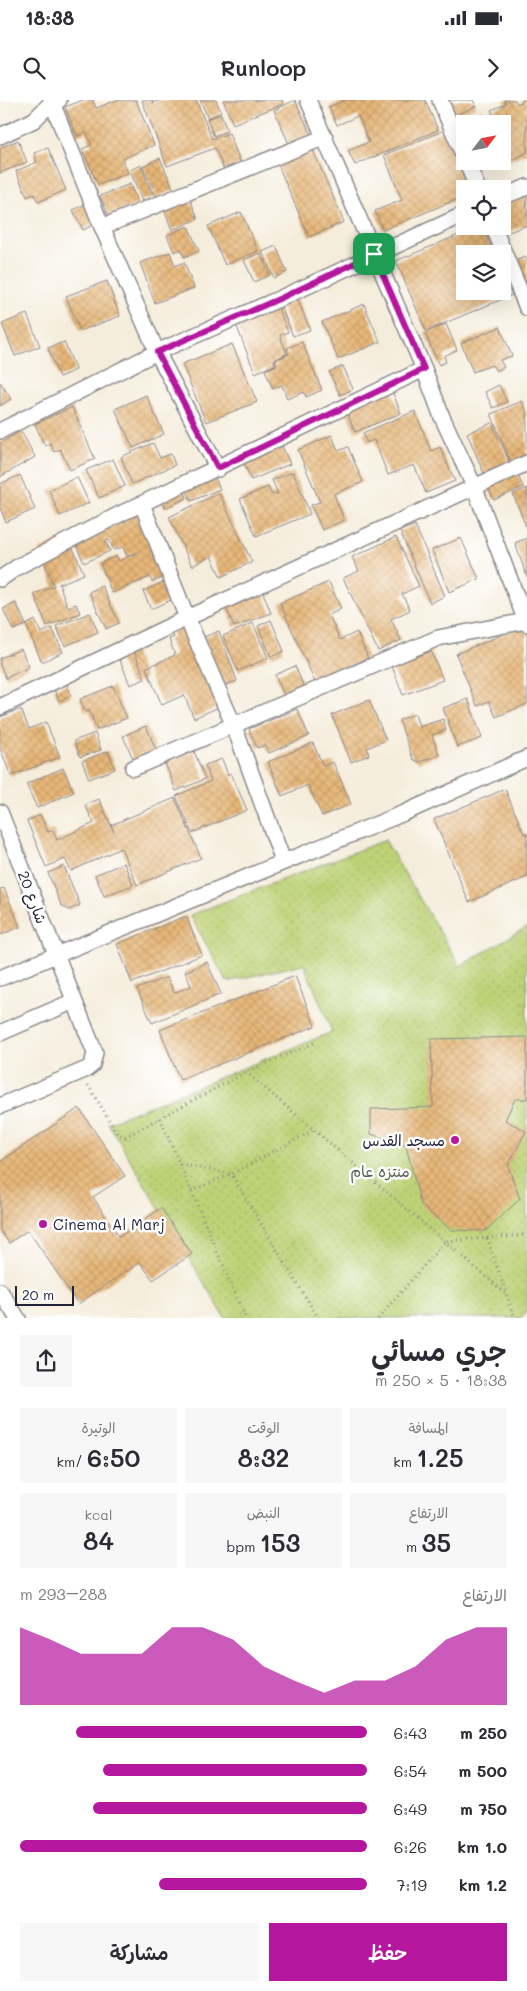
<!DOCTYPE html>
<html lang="ar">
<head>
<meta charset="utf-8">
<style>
  body { margin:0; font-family:Mali,"Playpen Sans Arabic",sans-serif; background:#f7f7f7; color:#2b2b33; direction:rtl; height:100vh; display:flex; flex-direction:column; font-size:19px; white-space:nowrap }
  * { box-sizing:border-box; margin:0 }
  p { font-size:16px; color:#7c7c81 }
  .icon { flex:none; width:28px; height:28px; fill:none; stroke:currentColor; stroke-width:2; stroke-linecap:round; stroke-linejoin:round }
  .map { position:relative; height:1218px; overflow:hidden; direction:ltr }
  .drawer { display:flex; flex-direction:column; background:#fff; flex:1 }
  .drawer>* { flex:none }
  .needle { width:32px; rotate:58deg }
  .controls { position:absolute; left:456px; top:15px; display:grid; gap:10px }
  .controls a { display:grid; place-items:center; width:55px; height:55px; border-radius:0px; background:#fff; box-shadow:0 5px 20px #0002; font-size:25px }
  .scale { position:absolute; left:15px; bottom:12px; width:59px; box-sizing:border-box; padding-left:5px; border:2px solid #22223b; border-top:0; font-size:14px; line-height:18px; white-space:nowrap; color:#22223b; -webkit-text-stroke:4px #fff; paint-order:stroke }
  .pin { position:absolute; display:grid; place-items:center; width:42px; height:42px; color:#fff; margin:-21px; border-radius:10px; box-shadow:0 2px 8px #0006 }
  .round { display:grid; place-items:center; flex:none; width:52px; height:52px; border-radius:0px; background:#f7f7f7 }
  .headline { display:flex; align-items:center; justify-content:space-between; height:85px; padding:0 20px }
  h1 { font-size:28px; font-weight:600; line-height:38px }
  .stats { display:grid; grid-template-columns:repeat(3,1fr); gap:8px; height:85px; padding:5px 20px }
  .stats div { display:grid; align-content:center; border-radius:0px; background:#f7f7f7; text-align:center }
  .stats b { font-size:25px; font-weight:600 }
  .stats small { font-size:14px; font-weight:400 }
  .stats p { font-size:14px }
  .chart { height:140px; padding:10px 20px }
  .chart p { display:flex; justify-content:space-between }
  .chart svg { width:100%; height:90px; margin-top:5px; fill:#b5179e; opacity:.7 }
  .cta { display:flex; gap:10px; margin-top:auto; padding:10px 20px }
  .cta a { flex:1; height:58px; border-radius:0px; background:#b5179e; color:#fff; font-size:20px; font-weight:600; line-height:58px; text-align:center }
  .cta a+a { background:#f7f7f7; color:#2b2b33 }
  ul { padding:0 20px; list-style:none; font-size:16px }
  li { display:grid; grid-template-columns:80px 60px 1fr; align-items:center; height:38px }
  li i { height:12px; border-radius:6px; background:#b5179e }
  .status { display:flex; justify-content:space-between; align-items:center; height:35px; padding:0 25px; background:#fff; direction:ltr }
  .status svg { height:14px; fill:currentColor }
  header { display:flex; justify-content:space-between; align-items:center; height:65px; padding:0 20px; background:#fff; font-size:22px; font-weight:600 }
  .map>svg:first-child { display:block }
</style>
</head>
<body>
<div class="status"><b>18:38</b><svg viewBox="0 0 49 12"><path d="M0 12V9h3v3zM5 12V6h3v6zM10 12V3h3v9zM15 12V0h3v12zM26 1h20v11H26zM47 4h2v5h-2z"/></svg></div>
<header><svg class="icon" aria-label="forward" viewBox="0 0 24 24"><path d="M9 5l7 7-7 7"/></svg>Runloop<svg class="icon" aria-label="search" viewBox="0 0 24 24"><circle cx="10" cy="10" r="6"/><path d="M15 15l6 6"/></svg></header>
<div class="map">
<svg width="527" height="1219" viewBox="0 0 527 1219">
  <defs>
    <pattern id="park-dots" width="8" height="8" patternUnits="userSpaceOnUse" patternTransform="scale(1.25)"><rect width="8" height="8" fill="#bdd276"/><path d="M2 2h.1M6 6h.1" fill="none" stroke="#a2b467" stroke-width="1.8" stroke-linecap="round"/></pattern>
    <pattern id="building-cross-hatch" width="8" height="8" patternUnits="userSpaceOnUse" patternTransform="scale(1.25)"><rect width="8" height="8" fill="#e7b778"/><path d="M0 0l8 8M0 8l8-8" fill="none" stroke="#c69d69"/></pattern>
  </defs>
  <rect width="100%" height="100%" fill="#fff"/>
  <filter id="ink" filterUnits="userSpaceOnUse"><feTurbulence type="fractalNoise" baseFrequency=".02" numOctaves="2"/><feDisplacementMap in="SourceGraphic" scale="10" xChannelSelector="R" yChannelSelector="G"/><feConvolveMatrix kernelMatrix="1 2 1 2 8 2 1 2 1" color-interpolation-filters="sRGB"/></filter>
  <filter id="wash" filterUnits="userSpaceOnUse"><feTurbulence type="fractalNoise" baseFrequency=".0096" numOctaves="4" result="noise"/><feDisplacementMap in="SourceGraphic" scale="20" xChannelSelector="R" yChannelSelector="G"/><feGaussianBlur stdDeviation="1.12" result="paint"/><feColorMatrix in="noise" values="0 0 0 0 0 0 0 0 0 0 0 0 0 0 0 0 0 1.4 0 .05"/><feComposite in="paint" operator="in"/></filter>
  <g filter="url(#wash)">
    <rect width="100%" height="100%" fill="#f5eddb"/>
    <path fill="url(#park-dots)" stroke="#707a58" d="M385 740 460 866 527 827V1213L520 1218H225L108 1023 332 932 304 864 227 882 190 815Z"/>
    <g id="blocks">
      <g fill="url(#building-cross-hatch)">
        <path d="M83 0H93L96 8 117 0H136L154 45 122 59 128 73 98 85 82 49 92 45 86 32 77 36 65 7Z"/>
        <path d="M142 0H152L153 3 160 0H196L212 39 229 33 241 64 224 70 215 48 167 66Z"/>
        <path d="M200 0H216L221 12 208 18Z"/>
        <path d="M223 0H282L283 4 233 24Z"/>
        <path d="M295 0 311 34 289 44 274 10Z"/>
        <path d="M345 0H425L438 30 355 65 348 51 369 42 358 16 337 25 329 7Z"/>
        <path d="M444 0H473L476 6 452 17Z"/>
        <path d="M504 0H515L517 4 522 2V0H527V53L499 65 498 61H502V24H491L496 21 491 10 506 4Z"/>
        <path d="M221 14 227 31 214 36 207 19Z"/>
        <path d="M483 14 487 24H465V39L459 24Z"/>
        <path d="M445 30 470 89H465V96L383 130 375 111 402 100 384 55Z"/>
        <path d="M18 40 27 62 0 73V48Z"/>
        <path d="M48 48 66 90 38 102 34 94 27 97 16 71 37 62 34 53Z"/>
        <path d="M312 48 344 122 309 137 277 63Z"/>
        <path d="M160 58 174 90 157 97 143 66Z"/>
        <path d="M141 65 154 97 142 101 130 70Z"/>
        <path d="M130 84 138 104 109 117 100 96Z"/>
        <path d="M527 92V125L504 134 501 126H502V102Z"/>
        <path d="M190 99 198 119 172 130 164 109Z"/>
        <path d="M86 104 95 124 83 130 73 110Z"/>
        <path d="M241 112 258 151 225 165 208 126Z"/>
        <path d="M188 126 199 151 184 157 181 149 174 152 167 135Z"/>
        <path d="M480 126H482L491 147 475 154H465V191H502L503 187 505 192 510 190 512 195 426 231 396 161Z"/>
        <path d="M276 146 287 172 274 178 262 152Z"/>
        <path d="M170 152 175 166 184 162 194 188 155 203 140 163Z"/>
        <path d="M260 153 270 175 254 182 244 160Z"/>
        <path d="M525 157 527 161V189L512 162Z"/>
        <path d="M107 181 120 216 80 231 66 196Z"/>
        <path d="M298 200 310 230 293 236 281 207Z"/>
        <path d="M364 204 380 242 338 259 322 222Z"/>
        <path d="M277 205 288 232 280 235 287 254 274 260 275 265 255 273 235 222Z"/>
        <path d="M27 214 40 246 15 256 2 224Z"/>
        <path d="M446 224 457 250 444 256 446 262 439 265 425 233Z"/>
        <path d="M500 227 512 256 500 260 504 267 496 271 492 265 473 272 461 243Z"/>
        <path d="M64 242 76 270 59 277 48 248Z"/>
        <path d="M302 242 322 290 306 297 304 292 287 299 282 285 273 289 265 270 277 265 275 260 289 254 287 248Z"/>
        <path d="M232 244 257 302 206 322 182 264Z"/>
        <path d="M343 266 353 289 340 295 329 272Z"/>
        <path d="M0 282 11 299 0 306Z"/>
        <path d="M389 284 401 313 355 332 343 304Z"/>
        <path d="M499 285 507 302 493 308 485 292Z"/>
        <path d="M146 295 164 334 133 348 115 309Z"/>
        <path d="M522 301 527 313V359L512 365 491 314Z"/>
        <path d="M72 307 95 359 70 370 60 349 54 352 50 343 45 346 35 324Z"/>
        <path d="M415 311 431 351 440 347 455 381 426 393 414 365 388 375 374 340 367 343 363 333Z"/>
        <path d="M492 323 511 365 485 376 467 333Z"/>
        <path d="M21 331 35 357 0 377V343Z"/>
        <path d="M332 335 338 351 348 347 363 382 334 394 344 420 322 430 311 405 320 402 298 350Z"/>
        <path d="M279 339 290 364 251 380 241 355Z"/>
        <path d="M153 343 160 358 171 354 175 365 132 384 121 357Z"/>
        <path d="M113 359 125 386 99 398 86 370Z"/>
        <path d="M210 367 220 389 191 401 182 378Z"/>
        <path d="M516 371 523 387 494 400 487 385Z"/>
        <path d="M293 372 310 414 256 436 240 399 268 387 271 394H278L272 380Z"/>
        <path d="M20 375 35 409 6 422 0 408V384Z"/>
        <path d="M77 377 89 403 60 416 49 390Z"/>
        <path d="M180 382 187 398 165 408 158 392Z"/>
        <path d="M527 388V429L513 394Z"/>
        <path d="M219 393 252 462 221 477 211 456 192 466 169 417Z"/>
        <path d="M133 404 164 477 152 482 150 477 112 493 100 463 117 456 119 461 138 452 127 456 123 447 114 450 109 440 105 441 110 451 84 463 72 435 102 430 126 421 121 409Z"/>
        <path d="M415 425 445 496 430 503 400 431Z"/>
        <path d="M68 437 84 474 59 484 68 507 76 504 80 513 47 526 34 494 54 486 39 450Z"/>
        <path d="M396 437 419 486 402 494 410 510 391 519 401 540 378 551 343 478 359 471 352 457Z"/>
        <path d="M461 438 479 479 449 492 432 450Z"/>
        <path d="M527 438V477L515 443Z"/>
        <path d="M166 481 173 499 151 509 143 491Z"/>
        <path d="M329 482 341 509 329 515 340 540 357 532 368 558 315 582 280 503Z"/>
        <path d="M102 486 119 523 106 529 89 492Z"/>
        <path d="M261 488 271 513 234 527 224 502Z"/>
        <path d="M16 503 26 525 35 520 41 533 52 528 63 552 42 562 26 525 13 530 3 509Z"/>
        <path d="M90 513 98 532 65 546 56 526Z"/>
        <path d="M271 520 284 551 271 557 258 526Z"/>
        <path d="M184 523 219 607 194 618 184 595 162 605 146 568 175 555 169 539 174 537 170 529Z"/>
        <path d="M253 523 268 558 238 571 223 536Z"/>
        <path d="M525 525 527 531V604L496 617 489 601 477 606 456 554Z"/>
        <path d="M219 531 237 581 223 586 204 537Z"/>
        <path d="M133 548 145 579 130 585 118 555Z"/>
        <path d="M21 549 29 567 6 578 0 565V558Z"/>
        <path d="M431 551 443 580 403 595 392 566Z"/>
        <path d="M295 566 304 587 284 595 275 575Z"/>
        <path d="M67 584 71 596 59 601 54 589Z"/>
        <path d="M113 586 127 618 97 630 89 610 85 612 80 599Z"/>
        <path d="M468 599 482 638 457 647 443 608Z"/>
        <path d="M369 600 386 640 367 648 369 655 351 662 332 615Z"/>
        <path d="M21 609 29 629 46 622 60 657 11 676 0 648V617Z"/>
        <path d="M297 609 309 636 269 653 265 645 257 648 249 629Z"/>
        <path d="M415 614 419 627 443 619 446 630 432 635 439 655 419 662 413 659 399 620Z"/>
        <path d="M146 626 157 652 134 661 123 636Z"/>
        <path d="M95 633 101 650 80 657 74 641Z"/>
        <path d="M313 643 323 666 333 662 351 704 322 716 308 685 282 696 268 662Z"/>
        <path d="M108 651 115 669 89 679 82 661Z"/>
        <path d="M194 651 205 679 176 691 165 663Z"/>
        <path d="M222 659 228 675 231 673 247 710 192 733 176 696 211 681 205 665Z"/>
        <path d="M63 668 74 692 37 708 26 684Z"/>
        <path d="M505 689 524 734 527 733V777L469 802 434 719Z"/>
        <path d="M175 698 201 758 137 785 121 748 71 771 65 759 46 767 27 721 40 715 48 732 53 730 57 740 94 723 85 705 99 699 114 732 111 725Z"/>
        <path d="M124 763 133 785 104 796 95 775Z"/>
        <path d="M64 766 80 805 69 810 61 805 48 773Z"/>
        <path d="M4 788 20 827 0 835V789Z"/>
        <path d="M186 816 202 855 132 883 117 844Z"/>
        <path d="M207 862 221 894 152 923 137 889 167 877 174 893 191 886 185 872Z"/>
        <path d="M295 876 315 926 180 980 160 930Z"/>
        <path d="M527 937V999H515L505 1020 526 1031 508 1066 520 1099 485 1131 451 1130 421 1105 406 1046 371 1034V1009L433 1007 431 939Z"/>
        <path d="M79 1008 125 1076 93 1097 119 1137 161 1108 192 1154 153 1180 140 1162 78 1204 28 1130 9 1143 0 1130V1062Z"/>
      </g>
    </g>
  </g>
  <g filter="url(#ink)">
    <use href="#blocks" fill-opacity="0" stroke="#8c888b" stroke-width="1"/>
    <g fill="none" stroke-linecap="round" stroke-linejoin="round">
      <defs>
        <g id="minor">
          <path d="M51 0 102 127 157 252 218 369"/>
          <path d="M308 0 424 269 442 317 474 386 527 524"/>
          <path d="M440 0 465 59"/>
          <path d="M0 36 34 20 52 2 59 0"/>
          <path d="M466 61 478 89"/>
          <path d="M502 97 527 87"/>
          <path d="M493 126 527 208"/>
          <path d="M102 127 325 37"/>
          <path d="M0 331 157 252 281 198 465 114"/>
          <path d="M142 404 187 518 234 626 283 761"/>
          <path d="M0 479 19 466 120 414 424 269"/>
          <path d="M0 607 187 518 527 363"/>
          <path d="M133 668 438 538 526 521"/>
          <path d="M0 712 95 953 92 965 87 969 0 1006"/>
          <path d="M0 878 404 713 527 658"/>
          <path d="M0 933 74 901"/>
          <path d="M0 1191 18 1219"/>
        </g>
      </defs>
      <use href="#minor" stroke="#8c888b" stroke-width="18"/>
      <g stroke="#8c888b" stroke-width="3" stroke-dasharray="1 4" stroke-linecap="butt">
        <path d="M246 972 505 1193"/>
        <path d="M88 985 117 1033 125 1037 246 972 314 943"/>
        <path d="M160 1018 246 1219"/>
        <path d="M180 1064 231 1074 319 1219"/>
        <path d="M191 1091 231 1074 314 1030"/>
        <path d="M487 1138 515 1219"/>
        <path d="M378 1219 445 1141 527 1135"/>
      </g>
      <use href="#minor" stroke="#fff" stroke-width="15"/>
    </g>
  </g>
  <g fill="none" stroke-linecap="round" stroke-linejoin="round" filter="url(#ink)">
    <defs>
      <path id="route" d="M374 154 424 269 218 368 157 252 281 198Z"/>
    </defs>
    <use href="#route" stroke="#fff" stroke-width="10"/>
    <use href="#route" stroke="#b5179e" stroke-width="6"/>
  </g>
  <g fill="#b5179e" stroke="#fff" stroke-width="2">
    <circle cx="455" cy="1040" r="5"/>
    <circle cx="43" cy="1124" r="5"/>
  </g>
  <g text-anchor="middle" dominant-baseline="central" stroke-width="5" stroke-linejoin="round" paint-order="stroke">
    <g font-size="15" fill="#22223b" stroke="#fff">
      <text transform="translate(33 797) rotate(69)">شارع 20</text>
    </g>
    <g font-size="15" fill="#22223b" stroke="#fff" text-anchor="end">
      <text x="445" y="1040">مسجد القدس</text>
      <text x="53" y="1124" text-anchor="start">Cinema Al Marj</text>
    </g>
    <g font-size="15" fill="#586050" stroke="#fff">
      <text x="380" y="1071">منتزه عام</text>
    </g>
  </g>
</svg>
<div class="controls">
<a><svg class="needle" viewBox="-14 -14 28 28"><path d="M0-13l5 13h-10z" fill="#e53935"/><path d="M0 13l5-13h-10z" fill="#7c7c81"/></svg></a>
<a><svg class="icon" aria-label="locate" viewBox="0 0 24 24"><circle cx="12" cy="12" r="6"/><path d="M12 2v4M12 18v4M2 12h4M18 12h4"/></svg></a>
<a><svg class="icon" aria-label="layers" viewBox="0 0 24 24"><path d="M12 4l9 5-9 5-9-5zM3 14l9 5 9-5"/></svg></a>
</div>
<div class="scale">20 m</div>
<div class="pin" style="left:374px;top:154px;background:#1e9e55"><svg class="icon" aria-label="arrive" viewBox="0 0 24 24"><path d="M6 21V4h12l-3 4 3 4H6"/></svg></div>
</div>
<section class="drawer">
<div class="headline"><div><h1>جري مسائي</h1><p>18:38 · 5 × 250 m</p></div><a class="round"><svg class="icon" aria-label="share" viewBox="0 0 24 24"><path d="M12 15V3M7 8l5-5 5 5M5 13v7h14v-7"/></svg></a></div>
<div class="stats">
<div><p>المسافة</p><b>1.25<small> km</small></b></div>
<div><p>الوقت</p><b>8:32</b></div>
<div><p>الوتيرة</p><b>6:50<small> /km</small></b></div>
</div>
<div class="stats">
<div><p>الارتفاع</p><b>35<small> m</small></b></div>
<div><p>النبض</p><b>153<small> bpm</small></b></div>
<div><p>kcal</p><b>84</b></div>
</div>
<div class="chart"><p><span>الارتفاع</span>288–293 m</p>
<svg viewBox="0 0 160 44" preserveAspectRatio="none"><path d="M0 44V6L10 12L20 19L30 19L40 19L50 6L60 6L70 12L80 25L90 32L100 38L110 32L120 32L130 25L140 12L150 6L160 6V44z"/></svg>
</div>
<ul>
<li><b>250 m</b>6:43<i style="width:84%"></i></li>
<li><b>500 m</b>6:54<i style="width:76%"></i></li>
<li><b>750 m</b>6:49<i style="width:79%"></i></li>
<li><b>1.0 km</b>6:26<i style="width:100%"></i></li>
<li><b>1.2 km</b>7:19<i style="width:60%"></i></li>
</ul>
<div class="cta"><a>حفظ</a><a>مشاركة</a></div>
</section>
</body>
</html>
